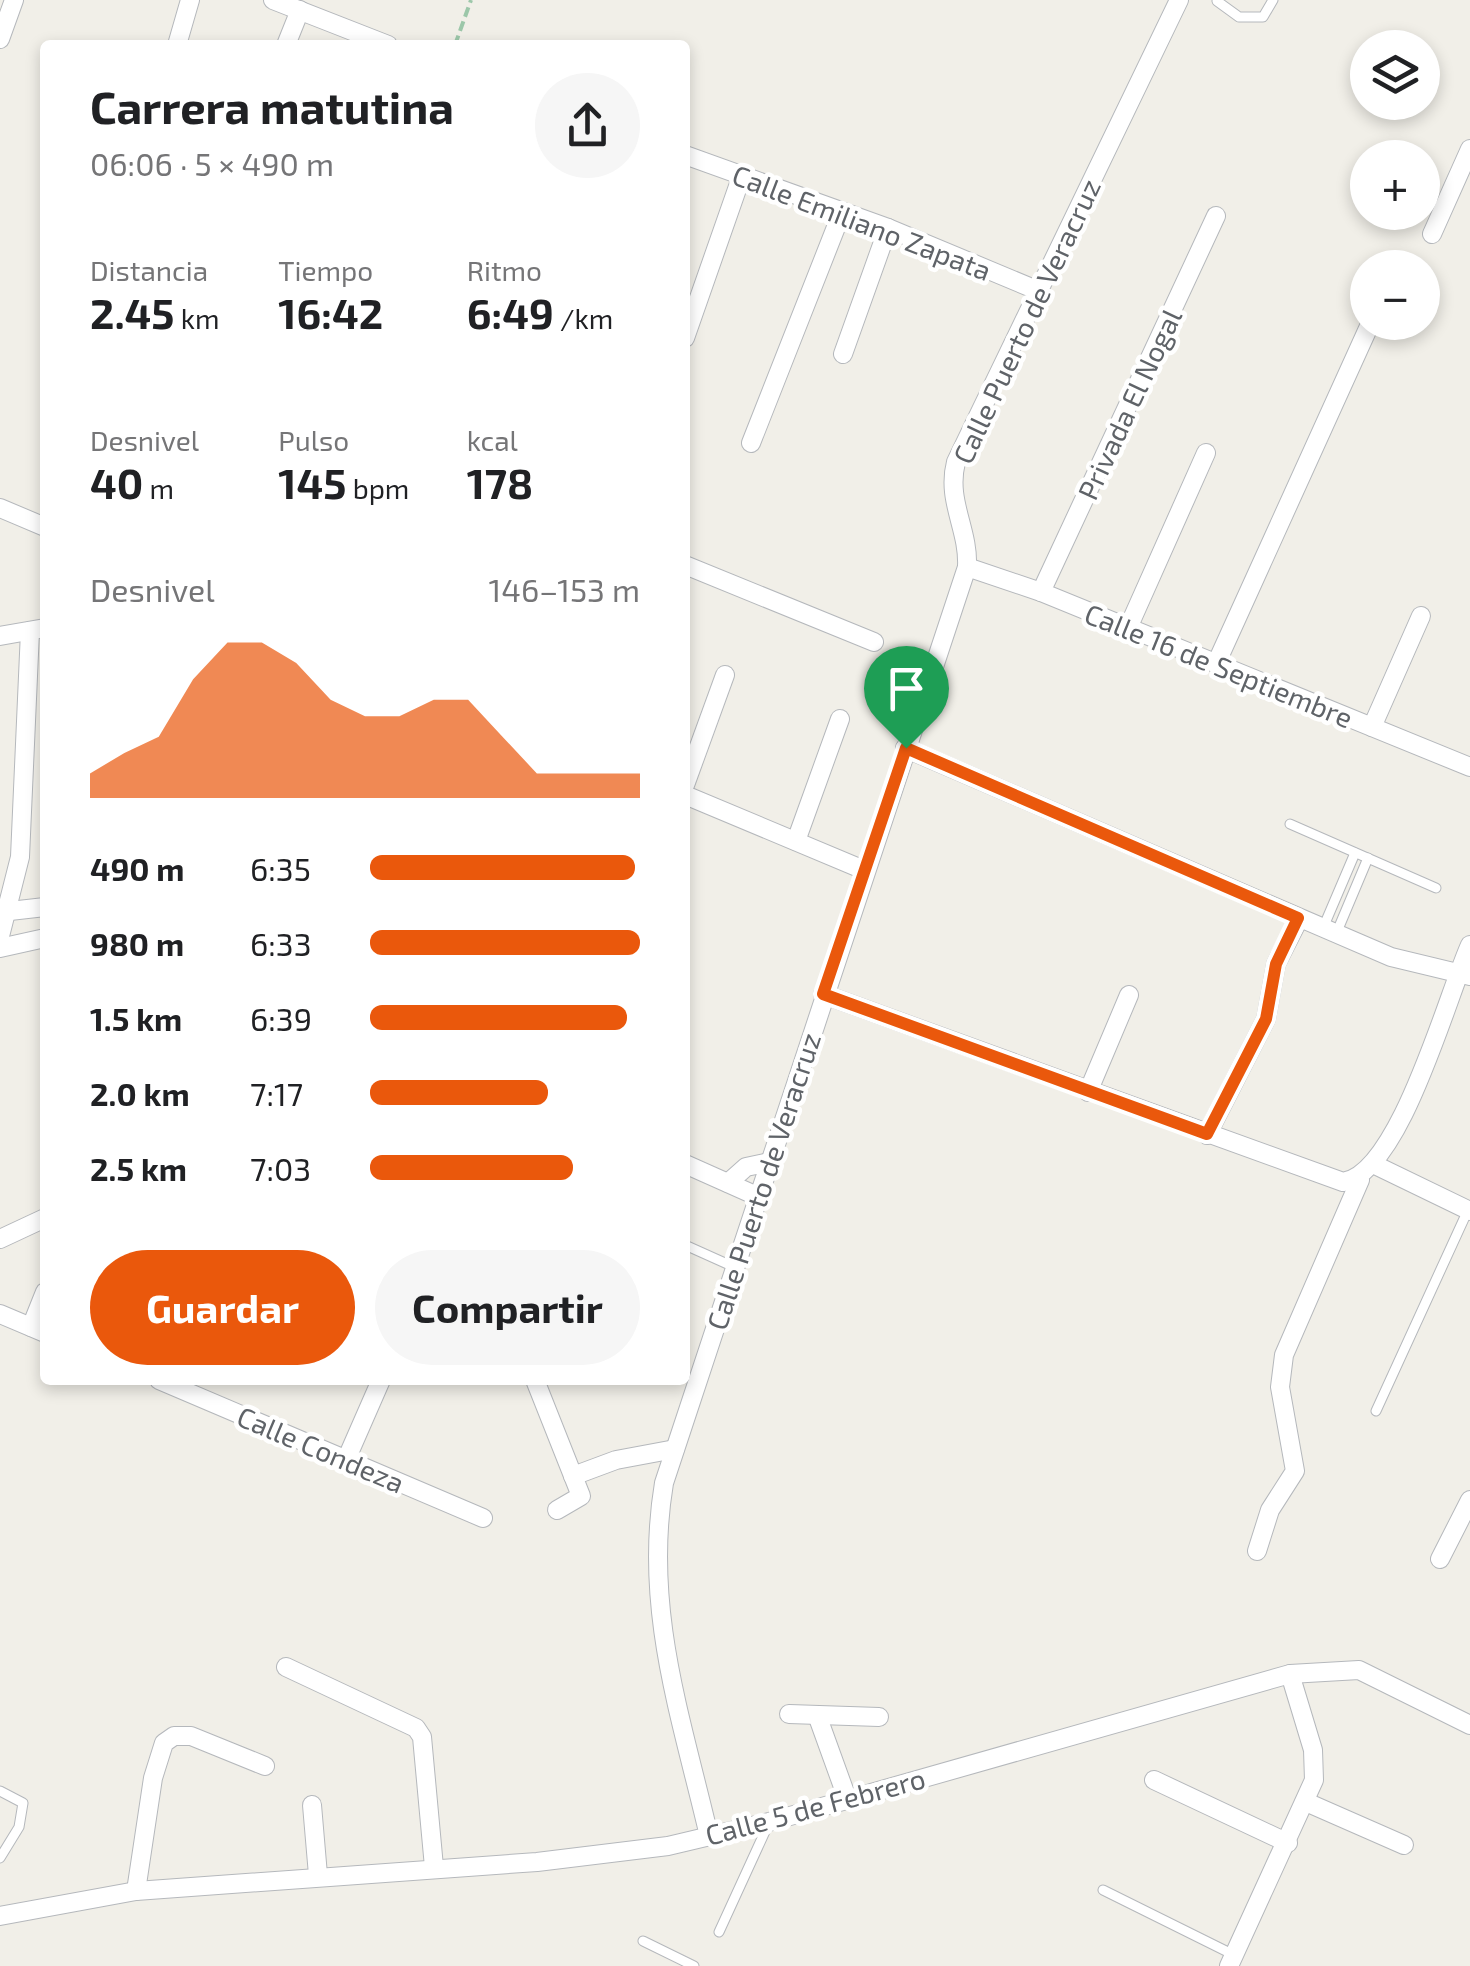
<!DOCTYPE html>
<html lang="es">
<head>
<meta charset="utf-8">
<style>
  body { margin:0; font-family:"Exo 2",sans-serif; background:#f6f6f6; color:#202124; height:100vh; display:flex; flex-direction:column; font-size:38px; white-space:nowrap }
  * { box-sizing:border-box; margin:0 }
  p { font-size:32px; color:#757577 }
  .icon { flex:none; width:55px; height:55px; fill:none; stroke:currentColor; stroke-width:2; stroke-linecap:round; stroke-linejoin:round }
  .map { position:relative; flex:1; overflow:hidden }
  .sheet { position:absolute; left:40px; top:40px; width:650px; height:1345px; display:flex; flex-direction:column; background:#fff; border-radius:10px; box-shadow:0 5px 15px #0003 }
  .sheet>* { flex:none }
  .controls { position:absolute; left:1350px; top:30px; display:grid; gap:20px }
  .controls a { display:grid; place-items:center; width:90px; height:90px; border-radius:50%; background:#fff; box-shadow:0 5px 15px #0003; font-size:50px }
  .pin { position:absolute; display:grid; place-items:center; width:85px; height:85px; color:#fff; margin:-102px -42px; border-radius:50% 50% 50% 0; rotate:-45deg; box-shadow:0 0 10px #0007 }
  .pin .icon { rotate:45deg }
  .round { display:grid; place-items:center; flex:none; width:105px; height:105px; border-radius:52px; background:#f6f6f6 }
  .overview { display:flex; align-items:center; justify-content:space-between; height:170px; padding:0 50px }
  h1 { font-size:45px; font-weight:700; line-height:75px }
  .metrics { display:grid; grid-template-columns:repeat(3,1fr); gap:15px; height:170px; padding:10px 50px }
  .metrics div { display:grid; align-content:center }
  .metrics b { font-size:42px; font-weight:700 }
  .metrics small { font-size:28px; font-weight:400 }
  .metrics p { font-size:28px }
  .chart { height:280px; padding:20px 50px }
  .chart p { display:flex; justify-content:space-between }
  .chart svg { width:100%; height:180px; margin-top:10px; fill:#ea580c; opacity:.7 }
  .button { display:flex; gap:20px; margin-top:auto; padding:20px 50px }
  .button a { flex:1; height:115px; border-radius:60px; background:#ea580c; color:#fff; font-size:40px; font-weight:700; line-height:115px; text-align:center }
  .button a+a { background:#f6f6f6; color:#202124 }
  ul { padding:0 50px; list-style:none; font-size:32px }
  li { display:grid; grid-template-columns:160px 120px 1fr; align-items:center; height:75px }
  li i { height:25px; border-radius:12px; background:#ea580c }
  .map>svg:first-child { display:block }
</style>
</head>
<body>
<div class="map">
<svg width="1470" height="1966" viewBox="0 0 1470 1966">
  <rect width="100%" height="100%" fill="#f1efe8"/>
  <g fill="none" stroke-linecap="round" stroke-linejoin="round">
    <defs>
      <g id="lane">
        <path d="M1217 1 1239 17H1263L1273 0"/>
        <path d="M1290 824 1436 888"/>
        <path d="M1323 928 1355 853"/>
        <path d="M1336 934 1368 858"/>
        <path d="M685 1245 734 1267"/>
        <path d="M1376 1411 1468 1210"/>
        <path d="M0 1791 23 1803 19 1827 0 1858"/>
        <path d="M1103 1890 1234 1955"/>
        <path d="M719 1932 768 1825"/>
        <path d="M643 1941 694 1966"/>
      </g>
      <g id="street">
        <path d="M273 0 388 45"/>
        <path d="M0 39 14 0"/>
        <path d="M177 45 190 0"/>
        <path d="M286 45 300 10"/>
        <path d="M685 155 888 228 1039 291"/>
        <path d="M1432 234 1470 149"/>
        <path d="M685 338 742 175"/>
        <path d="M843 354 888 228"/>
        <path d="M751 443 842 212"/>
        <path d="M0 508 45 527"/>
        <path d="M685 565 874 642"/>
        <path d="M967 567 1041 592 1470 767"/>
        <path d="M1041 592 1216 216"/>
        <path d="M1128 628 1206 453"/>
        <path d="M0 636 45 628"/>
        <path d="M1216 664 1371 322"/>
        <path d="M1372 727 1421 616"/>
        <path d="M905 748 1391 957 1470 976"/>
        <path d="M685 785 725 675"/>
        <path d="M685 795 864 870"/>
        <path d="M796 841 840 719"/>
        <path d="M1 912 45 907"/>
        <path d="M0 936 20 857 30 631"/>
        <path d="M0 948 45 938"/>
        <path d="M823 994 1343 1182C1400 1173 1447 996 1470 945"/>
        <path d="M1088 1092 1129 995"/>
        <path d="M1207 1135 1266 1019 1276 964 1299 919"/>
        <path d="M685 1164 759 1197"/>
        <path d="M1375 1165 1470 1211"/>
        <path d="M728 1183 746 1167 770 1162"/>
        <path d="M0 1239 45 1218"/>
        <path d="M0 1314 45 1333"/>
        <path d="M31 1327 45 1292"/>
        <path d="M159 1380 483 1518"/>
        <path d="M535 1380 581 1496 557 1510"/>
        <path d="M346 1460 381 1380"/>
        <path d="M573 1476 616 1460 675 1449"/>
        <path d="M1257 1551 1270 1510 1295 1471 1280 1387 1284 1355 1360 1180"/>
        <path d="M1440 1559 1470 1500"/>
        <path d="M286 1667 416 1728 422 1737 434 1867"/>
        <path d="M789 1714 879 1717"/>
        <path d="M817 1715 847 1798"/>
        <path d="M1154 1780 1288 1843"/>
        <path d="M1306 1802 1404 1845"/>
        <path d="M312 1805 318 1875"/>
        <path d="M709 1836C681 1716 643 1608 664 1483L967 567C969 529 946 501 956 462L1179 0"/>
        <path d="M136 1891 153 1778 164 1743 174 1736H191L265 1766"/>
        <path d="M0 1916 136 1891 537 1862 668 1846 769 1822 1290 1674 1359 1670 1470 1725"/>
        <path d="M1229 1966 1314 1780 1313 1750 1290 1674"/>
      </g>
    </defs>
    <use href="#lane" stroke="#b5b8bc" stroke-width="11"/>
    <use href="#street" stroke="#b5b8bc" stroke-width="20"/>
    <path stroke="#9cc7a9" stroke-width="4" stroke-dasharray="10 5" stroke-linecap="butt" d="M455 45 471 0"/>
    <use href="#lane" stroke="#fff" stroke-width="9"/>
    <use href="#street" stroke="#fff" stroke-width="18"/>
  </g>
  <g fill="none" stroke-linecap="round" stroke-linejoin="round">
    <defs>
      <path id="route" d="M906 748 1298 918 1276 964 1266 1019 1207 1134 823 994Z"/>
    </defs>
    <use href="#route" stroke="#fff" stroke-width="20"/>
    <use href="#route" stroke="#ea580c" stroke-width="12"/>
  </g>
  <g text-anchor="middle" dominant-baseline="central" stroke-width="9" stroke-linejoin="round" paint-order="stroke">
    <g font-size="28" fill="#5f6368" stroke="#fff">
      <text transform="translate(862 222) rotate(21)">Calle Emiliano Zapata</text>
      <text transform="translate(1026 321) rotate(-65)">Calle Puerto de Veracruz</text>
      <text transform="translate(1129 404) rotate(-65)">Privada El Nogal</text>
      <text transform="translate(1219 665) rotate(22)">Calle 16 de Septiembre</text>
      <text transform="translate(763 1181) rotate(-72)">Calle Puerto de Veracruz</text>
      <text transform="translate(321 1449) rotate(23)">Calle Condeza</text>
      <text transform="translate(815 1806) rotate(-15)">Calle 5 de Febrero</text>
    </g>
  </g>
</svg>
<div class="controls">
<a><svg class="icon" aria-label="layers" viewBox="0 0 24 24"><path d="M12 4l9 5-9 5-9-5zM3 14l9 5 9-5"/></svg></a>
<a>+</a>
<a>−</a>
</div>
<div class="pin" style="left:906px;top:748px;background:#1e9e55"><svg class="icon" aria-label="arrive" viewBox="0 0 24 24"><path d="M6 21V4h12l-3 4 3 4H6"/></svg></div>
<section class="sheet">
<div class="overview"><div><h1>Carrera matutina</h1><p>06:06 · 5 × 490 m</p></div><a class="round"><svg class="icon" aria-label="share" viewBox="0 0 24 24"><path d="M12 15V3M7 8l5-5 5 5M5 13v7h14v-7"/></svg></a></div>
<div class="metrics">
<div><p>Distancia</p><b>2.45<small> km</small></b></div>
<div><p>Tiempo</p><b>16:42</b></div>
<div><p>Ritmo</p><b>6:49<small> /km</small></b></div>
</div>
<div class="metrics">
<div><p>Desnivel</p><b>40<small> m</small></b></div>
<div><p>Pulso</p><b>145<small> bpm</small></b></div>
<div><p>kcal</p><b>178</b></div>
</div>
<div class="chart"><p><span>Desnivel</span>146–153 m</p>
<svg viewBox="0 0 160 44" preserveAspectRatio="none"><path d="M0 44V38L10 33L20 29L30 15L40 6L50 6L60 11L70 20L80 24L90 24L100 20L110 20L120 29L130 38L140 38L150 38L160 38V44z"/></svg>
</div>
<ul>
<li><b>490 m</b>6:35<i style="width:98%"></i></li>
<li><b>980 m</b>6:33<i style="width:100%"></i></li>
<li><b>1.5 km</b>6:39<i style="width:95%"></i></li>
<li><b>2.0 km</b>7:17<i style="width:66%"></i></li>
<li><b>2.5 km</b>7:03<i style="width:75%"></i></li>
</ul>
<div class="button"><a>Guardar</a><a>Compartir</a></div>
</section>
</div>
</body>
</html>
